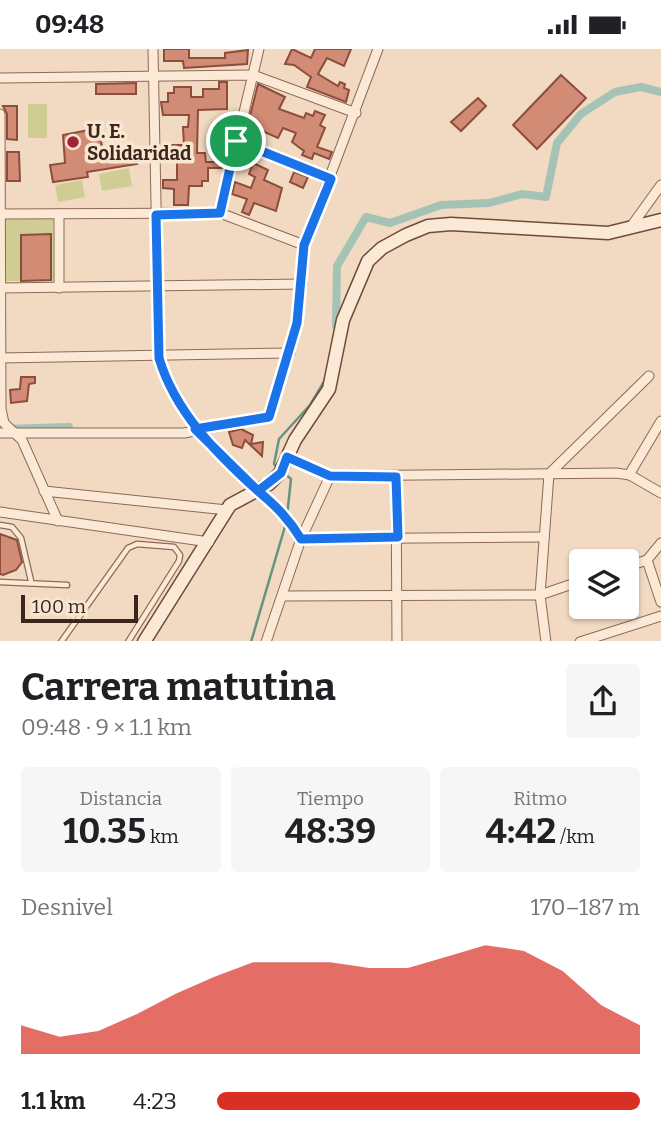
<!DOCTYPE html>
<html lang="es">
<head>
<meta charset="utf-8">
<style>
  body { margin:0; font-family:Bitter,serif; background:#f6f6f6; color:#202124; height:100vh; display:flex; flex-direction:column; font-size:26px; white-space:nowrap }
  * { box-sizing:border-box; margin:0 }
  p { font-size:23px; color:#757577 }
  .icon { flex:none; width:38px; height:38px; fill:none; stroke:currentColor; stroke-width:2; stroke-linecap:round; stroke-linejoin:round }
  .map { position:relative; height:592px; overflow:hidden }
  .details { display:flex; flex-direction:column; background:#fff; flex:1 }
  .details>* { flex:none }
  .fabs { position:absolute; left:569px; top:500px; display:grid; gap:14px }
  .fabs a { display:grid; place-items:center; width:70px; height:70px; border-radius:7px; background:#fff; box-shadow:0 2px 5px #0004; font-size:35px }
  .scale { position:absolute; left:21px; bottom:18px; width:117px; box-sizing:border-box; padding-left:7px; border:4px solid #3b261c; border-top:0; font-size:19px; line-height:24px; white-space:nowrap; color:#3b261c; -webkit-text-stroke:5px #f8e6d1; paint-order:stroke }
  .pin { position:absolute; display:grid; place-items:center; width:60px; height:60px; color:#fff; margin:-30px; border:4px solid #fff; border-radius:50%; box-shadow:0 2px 7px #0007 }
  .round { display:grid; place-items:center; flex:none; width:74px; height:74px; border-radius:7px; background:#f6f6f6 }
  .headline { display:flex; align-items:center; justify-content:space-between; height:119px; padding:0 21px }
  h1 { font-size:38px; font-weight:700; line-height:52px }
  .stats { display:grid; grid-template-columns:repeat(3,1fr); gap:10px; height:119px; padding:7px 21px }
  .stats div { display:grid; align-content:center; border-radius:7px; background:#f6f6f6; text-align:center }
  .stats b { font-size:35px; font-weight:700 }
  .stats small { font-size:19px; font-weight:400 }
  .stats p { font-size:19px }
  .chart { height:196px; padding:14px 21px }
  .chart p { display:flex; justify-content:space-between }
  .chart svg { width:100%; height:126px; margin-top:7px; fill:#d93025; opacity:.7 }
  ul { padding:0 21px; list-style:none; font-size:23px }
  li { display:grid; grid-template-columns:112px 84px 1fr; align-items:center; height:52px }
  li i { height:18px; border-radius:9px; background:#d93025 }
  .status { display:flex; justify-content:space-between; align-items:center; height:49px; padding:0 35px; background:#fff; direction:ltr }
  .status svg { height:19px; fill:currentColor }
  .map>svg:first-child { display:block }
</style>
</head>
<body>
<div class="status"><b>09:48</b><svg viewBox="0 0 49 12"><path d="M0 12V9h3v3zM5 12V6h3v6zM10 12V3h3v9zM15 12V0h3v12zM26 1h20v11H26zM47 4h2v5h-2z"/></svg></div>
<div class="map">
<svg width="661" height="593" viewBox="0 0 661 593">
  <rect width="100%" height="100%" fill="#f1dac1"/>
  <g fill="#d0cd94">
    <rect x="28" y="55" width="19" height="34"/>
    <path d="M129 119 132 137 102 142 99 125Z"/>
    <path d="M82 131 85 148 58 153 55 136Z"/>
    <rect x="5" y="169" width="48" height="63"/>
  </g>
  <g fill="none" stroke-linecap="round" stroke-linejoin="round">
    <g stroke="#6a9281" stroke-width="2.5">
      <path d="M277 418 274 415 279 390 310 356 325 331"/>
      <path d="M285 425 291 430 287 467"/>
      <path d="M251 593 286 474"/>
    </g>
    <g stroke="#a4c3b5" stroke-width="8">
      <path d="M336 277 337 217 366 168 390 174 441 156 489 154 522 145 546 148 557 94 581 65 615 43 641 38 661 43"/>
      <path d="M5 380 69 378"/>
    </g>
  </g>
  <g fill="#d28b74" stroke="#8d4d3b" stroke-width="2">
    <path d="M164 0H189V9H225V4L248 1 247 15 184 19 183 12H164Z"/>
    <path d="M292 0 311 9 315 0H351L344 17 327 9 318 25 338 37 340 33 345 35 344 39 349 41 346 53 307 38 311 28 294 16 285 15Z"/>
    <path d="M561 26 586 49 537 100 513 76Z"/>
    <path d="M219 33H227V60L198 61 197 104H205L206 113H223V119H208V132H202V137H189L188 156H174V140L163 139V131H177V108H163V96H184L183 78H188L189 66H163L161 53H168V44H174V38H191V48H203V40H219Z"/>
    <path d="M136 34V45H96V35Z"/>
    <path d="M258 35 285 48 279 60 304 69 306 64 313 67 315 62 325 66 320 76 325 79 317 98 332 103 329 110 314 104 312 110 302 106 304 102 292 93 296 84 283 79 278 89 260 81 254 91 245 87Z"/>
    <path d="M478 49 486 57 461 82 451 73Z"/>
    <path d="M3 57H17V91L7 90V65Z"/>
    <path d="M216 72 229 73 228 92 218 91Z"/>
    <path d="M99 79 103 104 134 99 137 115 87 123 88 128 53 133 50 116 65 114 63 86Z"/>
    <path d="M7 103H19L20 132H7Z"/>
    <path d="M253 114 268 121 264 131 282 139 276 162 254 154 249 166 242 163 247 150 232 145 235 133 251 139 255 128 249 125Z"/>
    <path d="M294 123 308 128 303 139 290 133Z"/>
    <path d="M51 185V231L21 232V186Z"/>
    <path d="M21 328H35V334L29 335 27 352 11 354 10 341 20 340Z"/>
    <path d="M241 380 253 386 251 395 263 393 262 407 245 391 242 399 233 396 229 383Z"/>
    <path d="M0 485 17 491 22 513 16 521 3 526 0 525Z"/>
  </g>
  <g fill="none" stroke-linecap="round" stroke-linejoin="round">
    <defs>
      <g id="lane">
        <path d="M0 476 12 478 21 489 31 532"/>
        <path d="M0 533 67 536"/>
        <path d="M61 593 128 499 137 495 174 498 180 506 179 512 128 593"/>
      </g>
      <g id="street">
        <path d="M153 0 159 309C175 363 217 406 258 442 276 457 289 470 301 490L544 488"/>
        <path d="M0 29 253 26 356 64"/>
        <path d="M0 65 1 360 4 374 22 391 58 472"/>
        <path d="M236 92 331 130"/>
        <path d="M220 164 259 0"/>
        <path d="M0 165 220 164 304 196"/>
        <path d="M59 165V239"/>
        <path d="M630 179 661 136"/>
        <path d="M0 239 302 235"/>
        <path d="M0 309 290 304"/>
        <path d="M0 384H184L269 368 297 274 304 196 378 0"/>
        <path d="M287 408 330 427 616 424 630 426 661 444"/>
        <path d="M629 426 661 372"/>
        <path d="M396 428 397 593"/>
        <path d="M44 442 227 461"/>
        <path d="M0 463 209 493"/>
        <path d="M661 494 647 511 661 553"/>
        <path d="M626 518 647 511"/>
        <path d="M283 547 540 546 581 532"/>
        <path d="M266 593 301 490 330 427"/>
        <path d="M546 593 540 546 549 425 649 327"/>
        <path d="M580 593 661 567"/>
      </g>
      <path id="secondary" d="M144 593 230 456 269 435 280 424 295 391 329 340 343 271 368 212 382 199 406 186 428 177 451 175 608 184 661 171"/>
    </defs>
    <use href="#lane" stroke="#8c6a57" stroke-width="7"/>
    <use href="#street" stroke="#8c6a57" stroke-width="11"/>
    <use href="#secondary" stroke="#6e4b3a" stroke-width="15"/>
    <use href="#lane" stroke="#fbe9d5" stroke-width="4.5"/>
    <use href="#street" stroke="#fbe9d5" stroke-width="9"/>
    <use href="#secondary" stroke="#fbe9d5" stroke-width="12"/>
  </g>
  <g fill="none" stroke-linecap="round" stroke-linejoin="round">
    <defs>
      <path id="route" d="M236 92 220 164 156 166 159 309C175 363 217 405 258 442 276 457 289 470 301 490L398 488 396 428 330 427 287 408 281 424 258 442 195 380 269 368 297 274 304 196 331 130 236 92"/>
    </defs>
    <use href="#route" stroke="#fff" stroke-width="14"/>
    <use href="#route" stroke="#1a73e8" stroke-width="9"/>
  </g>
  <circle fill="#a02339" stroke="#f8e6d1" stroke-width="2.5" cx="73" cy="93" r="7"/>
  <g text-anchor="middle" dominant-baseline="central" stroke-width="7" stroke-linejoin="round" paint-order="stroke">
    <g font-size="19" font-weight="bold" fill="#3b261c" stroke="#f8e6d1" text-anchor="start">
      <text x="87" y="82">U. E.<tspan x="87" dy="22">Solidaridad</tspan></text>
    </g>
  </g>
</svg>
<div class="fabs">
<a><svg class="icon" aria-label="layers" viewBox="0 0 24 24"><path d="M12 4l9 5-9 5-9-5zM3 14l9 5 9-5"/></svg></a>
</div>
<div class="scale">100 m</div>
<div class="pin" style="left:236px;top:92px;background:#1e9e55"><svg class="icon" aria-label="arrive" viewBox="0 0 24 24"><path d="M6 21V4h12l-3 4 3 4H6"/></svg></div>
</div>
<section class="details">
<div class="headline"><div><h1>Carrera matutina</h1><p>09:48 · 9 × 1.1 km</p></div><a class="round"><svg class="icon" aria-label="share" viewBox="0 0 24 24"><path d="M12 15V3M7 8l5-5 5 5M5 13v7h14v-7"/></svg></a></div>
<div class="stats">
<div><p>Distancia</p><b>10.35<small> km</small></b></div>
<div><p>Tiempo</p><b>48:39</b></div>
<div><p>Ritmo</p><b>4:42<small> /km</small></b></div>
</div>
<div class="chart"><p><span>Desnivel</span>170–187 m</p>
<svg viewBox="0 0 160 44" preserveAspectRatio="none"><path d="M0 44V34L10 38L20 36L30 30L40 23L50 17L60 12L70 12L80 12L90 14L100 14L110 10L120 6L130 8L140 15L150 27L160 34V44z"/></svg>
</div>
<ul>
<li><b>1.1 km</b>4:23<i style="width:100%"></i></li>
</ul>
</section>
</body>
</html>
